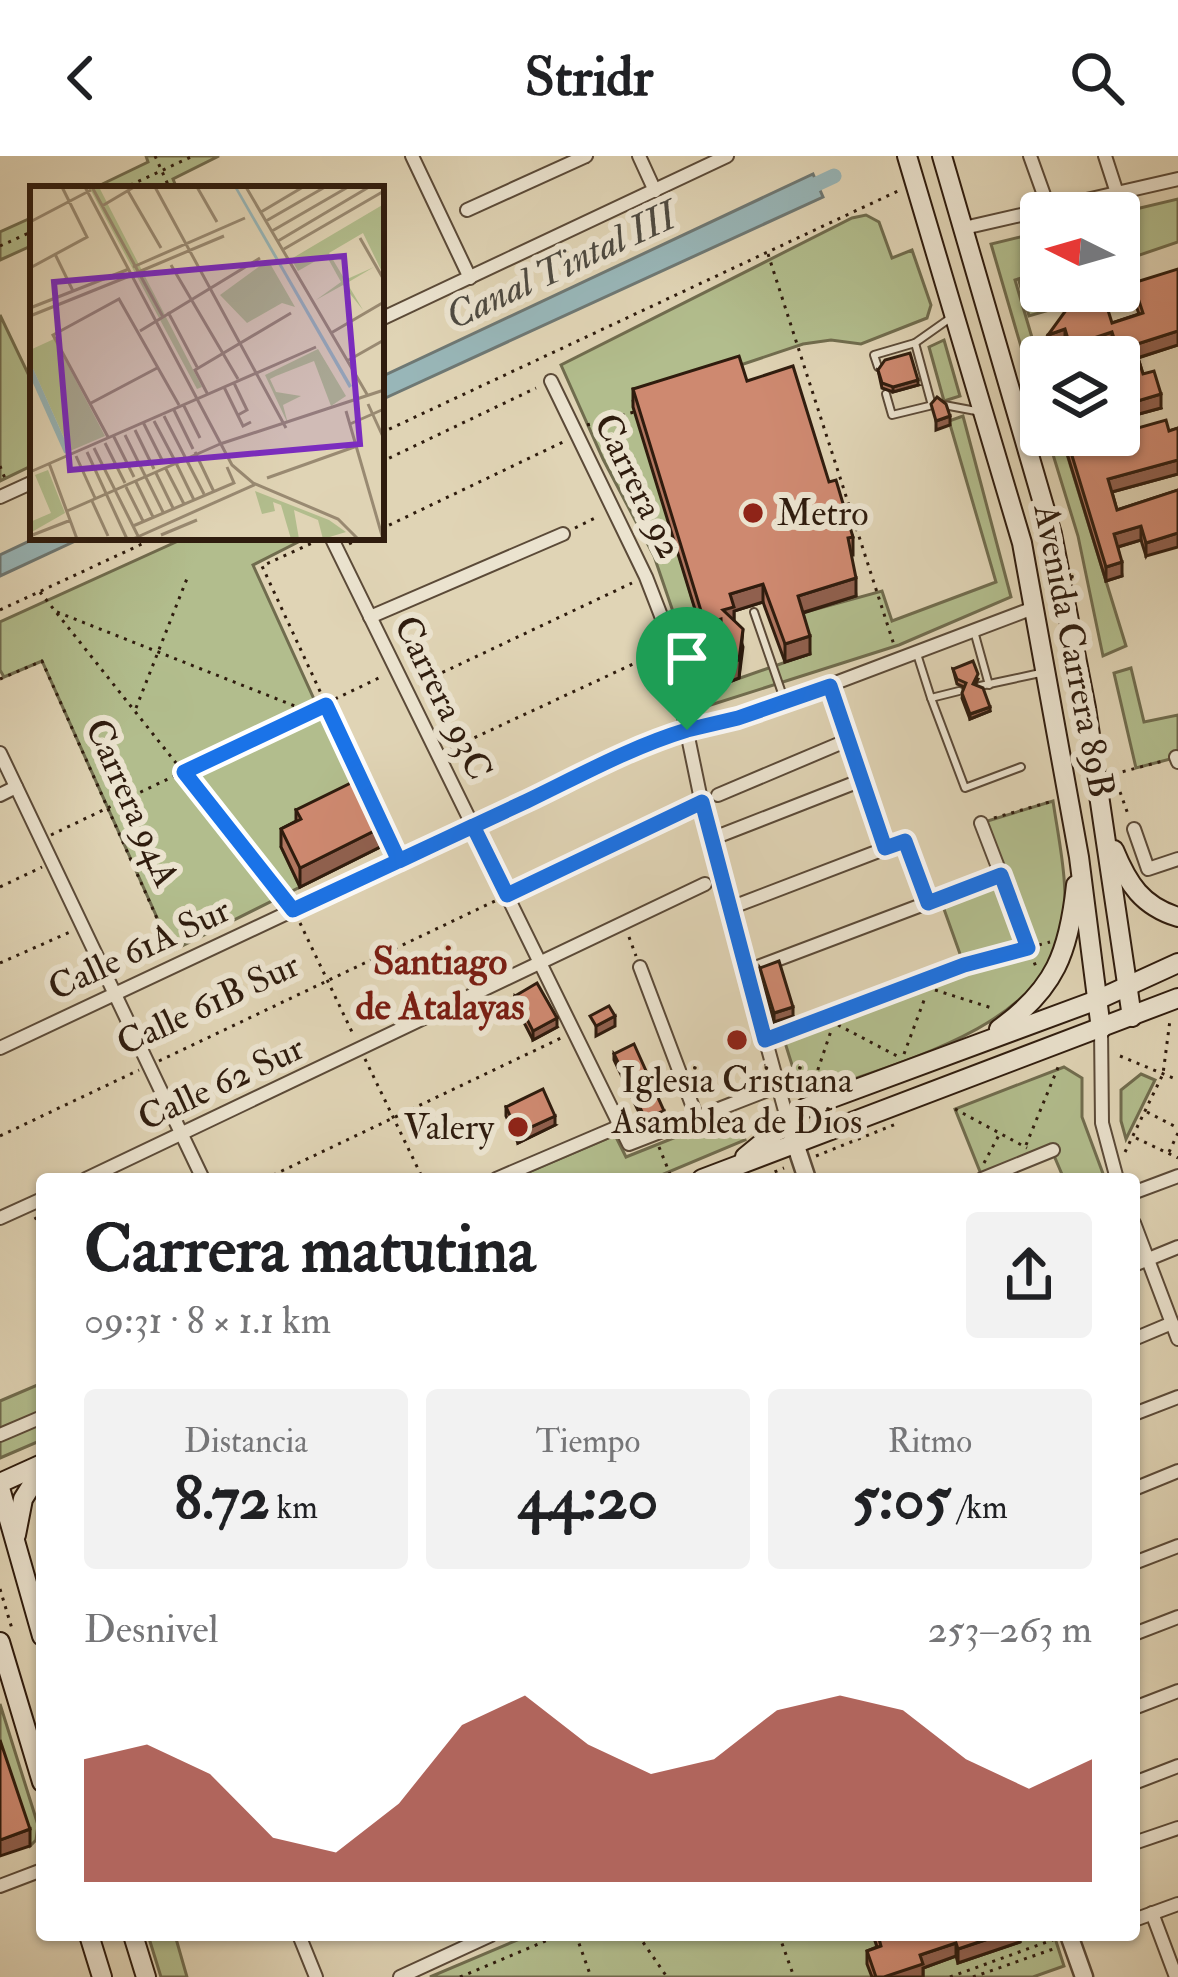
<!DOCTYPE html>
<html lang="es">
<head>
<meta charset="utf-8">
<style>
  body { margin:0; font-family:"IM FELL Double Pica",serif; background:#f2f2f2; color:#202124; height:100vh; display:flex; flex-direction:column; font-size:45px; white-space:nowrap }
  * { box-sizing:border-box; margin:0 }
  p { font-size:39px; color:#757577 }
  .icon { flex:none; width:66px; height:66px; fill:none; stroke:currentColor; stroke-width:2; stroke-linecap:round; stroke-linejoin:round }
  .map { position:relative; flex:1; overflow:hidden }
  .side { position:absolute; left:36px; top:1017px; width:1104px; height:768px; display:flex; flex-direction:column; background:#fff; border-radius:12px; box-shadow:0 3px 9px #0004 }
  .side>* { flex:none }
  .needle { width:78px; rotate:275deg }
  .fabs { position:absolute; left:1020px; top:36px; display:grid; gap:24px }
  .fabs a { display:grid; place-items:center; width:120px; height:120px; border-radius:12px; background:#fff; box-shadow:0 3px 9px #0004; font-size:60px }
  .pin { position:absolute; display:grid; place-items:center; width:102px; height:102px; color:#fff; margin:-123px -51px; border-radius:50% 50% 50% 0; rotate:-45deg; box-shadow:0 0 12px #0007 }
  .pin .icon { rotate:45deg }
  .round { display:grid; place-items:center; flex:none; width:126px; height:126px; border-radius:12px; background:#f2f2f2 }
  .head { display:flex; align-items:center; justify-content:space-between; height:204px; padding:0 48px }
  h1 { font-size:66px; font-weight:800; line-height:90px }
  .figures { display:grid; grid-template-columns:repeat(3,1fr); gap:18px; height:204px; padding:12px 48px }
  .figures div { display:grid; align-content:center; border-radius:12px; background:#f2f2f2; text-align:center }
  .figures b { font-size:60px; font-weight:800 }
  .figures small { font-size:33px; font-weight:400 }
  .figures p { font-size:33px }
  .chart { height:336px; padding:24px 48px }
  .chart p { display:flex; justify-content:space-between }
  .chart svg { width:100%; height:216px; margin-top:12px; fill:#8f2418; opacity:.7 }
  header { display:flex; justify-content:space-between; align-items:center; height:156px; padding:0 48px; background:#fff; font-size:54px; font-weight:800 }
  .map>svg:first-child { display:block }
</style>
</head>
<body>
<header><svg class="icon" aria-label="back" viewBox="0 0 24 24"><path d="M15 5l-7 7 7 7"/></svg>Stridr<svg class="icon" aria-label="search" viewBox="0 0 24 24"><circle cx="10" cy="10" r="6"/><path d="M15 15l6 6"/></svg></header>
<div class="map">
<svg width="1178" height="1821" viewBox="0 0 1178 1821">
  <rect width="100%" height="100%" fill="#e0d4b5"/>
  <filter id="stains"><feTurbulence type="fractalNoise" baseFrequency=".00167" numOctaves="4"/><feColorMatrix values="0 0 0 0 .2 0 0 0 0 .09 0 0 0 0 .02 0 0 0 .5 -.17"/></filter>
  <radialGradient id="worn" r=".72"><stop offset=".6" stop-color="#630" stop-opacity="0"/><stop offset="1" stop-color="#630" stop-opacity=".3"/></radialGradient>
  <g fill="#b2bd8d" stroke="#706c4e" stroke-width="3">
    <path d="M146 0H219L173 23 177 33H92L148 6Z"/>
    <path d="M1178 43V86L1119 106V57Z"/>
    <path d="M866 59 879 66 892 102 912 94 931 149 927 162 861 188 831 184 803 188 633 245 705 486 723 528 809 498 798 458 882 435 892 465 996 426 949 265 963 260 1011 441 899 489 698 553 681 479 654 400 603 303 561 209 852 62Z"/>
    <path d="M33 61V89L0 104V76Z"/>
    <path d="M1041 76V116L1015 124 1041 212V259L991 88Z"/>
    <path d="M1041 119V135H1096L1098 140 1029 160 1019 125Z"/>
    <path d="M0 159 33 228V309L0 325Z"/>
    <path d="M944 184 960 240 944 245 929 191Z"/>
    <path d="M1047 279H1061L1126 490 1103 500 1078 380Z"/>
    <path d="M187 381H308L253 409 359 642 281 691 300 731 172 795 42 505 4 521 0 514V466Z"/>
    <path d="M1131 512 1144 566 1178 559V601L1136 612 1114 517Z"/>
    <path d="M1053 645C1059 687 1072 740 1060 783 1034 877 884 910 802 941L782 877 964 809 940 742 1001 719 981 667Z"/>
    <path d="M1064 911 1082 922V961L1105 1023H1064L1052 995 983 1023 955 953Z"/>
    <path d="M1141 918 1155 924 1126 983 1121 965V934Z"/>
    <path d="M736 957 745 984 652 1023H512L615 979 626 1001Z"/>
    <path d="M42 1227V1284L0 1302V1245Z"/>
    <path d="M0 1548 38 1669 36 1684 30 1690 0 1603Z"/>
    <path d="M148 1779H175L187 1821H161Z"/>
    <path d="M529 1779H1054L1064 1810 1033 1821H430Z"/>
  </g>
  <g fill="#98b6b8" stroke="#6e7874" stroke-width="3">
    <path d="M813 18 823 41 381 244V221Z"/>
    <path d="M38 381H84L0 420V399Z"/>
  </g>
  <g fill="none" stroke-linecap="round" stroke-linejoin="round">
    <path stroke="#98b6b8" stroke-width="15" d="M804 34 834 20"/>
    <defs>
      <g id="service">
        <path d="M915 187 931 246"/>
        <path d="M878 211 874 199 915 187 949 163"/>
        <path d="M886 238 892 259 929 250"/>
        <path d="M944 249 976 255"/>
        <path d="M754 456 784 543"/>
        <path d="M974 475 989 529"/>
        <path d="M917 498 931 542 959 535"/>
        <path d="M980 530 1045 516"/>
        <path d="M931 542 965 632 1021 611"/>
      </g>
      <g id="minor">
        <path d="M412 0 470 122"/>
        <path d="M639 0 655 35"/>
        <path d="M1030 0 1049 53"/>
        <path d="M1105 0 1117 37"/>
        <path d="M467 54 586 0"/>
        <path d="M964 72 1178 23"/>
        <path d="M381 163 727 0"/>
        <path d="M551 225 646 421 665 470 704 658 788 966"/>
        <path d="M0 341 33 326"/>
        <path d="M331 381 629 988 778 930"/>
        <path d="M370 461 563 378"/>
        <path d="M829 530 885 692"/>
        <path d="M0 597 203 1023"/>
        <path d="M1176 601 1178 606"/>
        <path d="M0 639 16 631"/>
        <path d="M718 639 848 584"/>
        <path d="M1134 673 1148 713 1178 703"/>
        <path d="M711 683 862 624"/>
        <path d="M730 752 905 685 928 747"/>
        <path d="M640 811 697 962"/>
        <path d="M747 815 1001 719 981 667"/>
        <path d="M1101 873 1102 967 1117 1023"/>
        <path d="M765 884 964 809"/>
        <path d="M0 892 640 591 785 546 1036 451"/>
        <path d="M86 1023 705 728"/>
        <path d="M496 1023 620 970"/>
        <path d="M982 1023 1053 994"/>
        <path d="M1138 1035 1178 1020"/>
        <path d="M0 1062 42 1043"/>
        <path d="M1134 1067 1178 1183"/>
        <path d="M1134 1109 1178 1091"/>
        <path d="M1134 1183 1172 1167"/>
        <path d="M1134 1258 1178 1241"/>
        <path d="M0 1279 42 1261"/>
        <path d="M1134 1333 1178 1315"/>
        <path d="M1134 1407 1178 1390"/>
        <path d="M1134 1478 1178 1461"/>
        <path d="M1134 1552 1178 1535"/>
        <path d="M1134 1627 1178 1610"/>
        <path d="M1134 1687 1178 1672"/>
        <path d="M0 1730 42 1714"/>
        <path d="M1152 1757 1176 1821"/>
        <path d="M1134 1764 1178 1748"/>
        <path d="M299 1779 316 1821"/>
        <path d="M400 1821 491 1779"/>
      </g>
      <g id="tertiary">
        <path d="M788 966 807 1023"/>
        <path d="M1069 1779 1084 1821"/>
      </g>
      <g id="secondary">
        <path d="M907 0 1022 387 1079 701 1101 873"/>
        <path d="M942 0 1052 378 1086 552 1132 861"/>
        <path d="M1114 694C1128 728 1142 750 1178 761"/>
        <path d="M999 873C1055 833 1069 796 1076 729"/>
        <path d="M745 1001 805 952 1097 844 1178 807"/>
        <path d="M702 1023 1178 842"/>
        <path d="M0 1327 42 1308"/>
        <path d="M0 1332 42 1480"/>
        <path d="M16 1379 23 1343 42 1313"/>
        <path d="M0 1486 42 1626"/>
        <path d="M89 1779 102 1821"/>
        <path d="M133 1779 146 1821"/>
      </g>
    </defs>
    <use href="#service" stroke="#5b4a38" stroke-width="10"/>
    <use href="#minor" stroke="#5b4a38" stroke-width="16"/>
    <use href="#tertiary" stroke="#5b4a38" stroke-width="21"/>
    <use href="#secondary" stroke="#2f1c0e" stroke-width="22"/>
    <g stroke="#2f1c0e" stroke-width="3" stroke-dasharray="3 6" stroke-linecap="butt">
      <path d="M155 0 170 33"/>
      <path d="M122 33 193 0"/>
      <path d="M0 90 33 75"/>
      <path d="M768 98 894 489"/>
      <path d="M587 269 634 256"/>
      <path d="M381 277 898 35"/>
      <path d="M381 306 536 232"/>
      <path d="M0 310 6 325"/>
      <path d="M575 372 599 360"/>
      <path d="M381 373 563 286"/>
      <path d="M319 384 262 410 393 693"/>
      <path d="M349 388 364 381"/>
      <path d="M40 436 285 744"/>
      <path d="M0 454 157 381"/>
      <path d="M57 456 310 556"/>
      <path d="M0 523 42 505 172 796"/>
      <path d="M418 528 632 427"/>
      <path d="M136 552 188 420"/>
      <path d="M450 593 659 496"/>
      <path d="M1114 618 1163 605"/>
      <path d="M1114 619 1129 661"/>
      <path d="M994 662 1053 645"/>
      <path d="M51 679 383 520"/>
      <path d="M0 731 42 711"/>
      <path d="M1005 731 1036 811"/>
      <path d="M522 732 686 653"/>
      <path d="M300 767 353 878"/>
      <path d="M629 781 636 800"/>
      <path d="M978 805 1050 786"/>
      <path d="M0 807 70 776"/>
      <path d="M935 834 995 853"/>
      <path d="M838 869 899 901"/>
      <path d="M904 898 926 839"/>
      <path d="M1120 900 1178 924"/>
      <path d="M365 903 423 1023"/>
      <path d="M159 905 497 744"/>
      <path d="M812 931 832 872"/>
      <path d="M955 953 1027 992"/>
      <path d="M1147 956 1178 972"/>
      <path d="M0 980 139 914"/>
      <path d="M1136 982 1178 1002"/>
      <path d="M1026 989 1059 909"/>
      <path d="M659 991 672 1023"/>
      <path d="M1125 996 1163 918 1170 864"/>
      <path d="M1169 996 1178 977"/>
      <path d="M816 1000 896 968"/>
      <path d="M984 1007 999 979"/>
      <path d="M265 1023 561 882"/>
      <path d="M758 1023 784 1012"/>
      <path d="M35 1061 42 1074"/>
      <path d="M0 1433 13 1476"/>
      <path d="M576 1779 591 1821"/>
      <path d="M638 1779 667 1821"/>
      <path d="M779 1779 794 1821"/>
      <path d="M460 1821 560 1779"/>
      <path d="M950 1821 1055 1783"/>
      <path d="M973 1821 1056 1792"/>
    </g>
    <use href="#service" stroke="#ebe3cf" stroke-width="6"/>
    <use href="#minor" stroke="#ebe3cf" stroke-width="12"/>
    <use href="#tertiary" stroke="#ebe3cf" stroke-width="16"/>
    <use href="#secondary" stroke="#ebe3cf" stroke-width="18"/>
  </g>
  <g fill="#b17660" stroke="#2f1c0e" stroke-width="3">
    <path d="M1133 127 1178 189 1138 202 1143 218 1161 252 1128 261 1131 274 1169 275 1178 272V318L1112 336 1117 354 1178 334 1146 400 1141 384 1118 391 1122 420 1106 425 1066 294V280L1119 279V201H1116L1112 190 1078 201H1069L1065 187 1048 192V179L1112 167 1139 158 1133 141Z"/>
    <path d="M878 214 918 229 893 236 882 232Z"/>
    <path d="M747 225 829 326 853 381V399H851L856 440 803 457 810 498 785 506 763 446 734 455V465L743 491 739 522 729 526 724 514V504L722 501 721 482 705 486 633 251V233Z"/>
    <path d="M953 513 978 523 975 529 990 555 970 563 962 542 964 531 957 528Z"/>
    <path d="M296 654 382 690 300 731 281 691V673L296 665Z"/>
    <path d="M760 812 793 860 774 866 760 821Z"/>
    <path d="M515 840 557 871 533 884 515 849Z"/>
    <path d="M614 898 664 961 645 969 614 904Z"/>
    <path d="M506 951 555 969 518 987 506 960Z"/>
    <path d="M873 1779H1020V1786L958 1807 956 1800 923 1812V1821H872L867 1808V1795L877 1791Z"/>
  </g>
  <g fill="#90604e" stroke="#2f1c0e" stroke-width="3">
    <path d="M1065 173V187L1048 192V179Z"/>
    <path d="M1178 175V189L1134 203V189Z"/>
    <path d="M1112 176V190L1078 201H1070V190Z"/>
    <path d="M918 224V229L893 236V231Z"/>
    <path d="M1161 238V252L1124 262V249Z"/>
    <path d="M950 260V269L936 274V265Z"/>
    <path d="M1178 304V318L1108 337V323Z"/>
    <path d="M1141 370V384L1114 392V378Z"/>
    <path d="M1178 377V391L1146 400V387Z"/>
    <path d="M1122 406V420L1106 425V411Z"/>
    <path d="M856 422V440L798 458V440Z"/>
    <path d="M763 428V446L734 455V469L723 454 730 438Z"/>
    <path d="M721 463V482L705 486V468Z"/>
    <path d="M743 473 739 522 729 526V508Z"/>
    <path d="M810 480V498L785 506V488Z"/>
    <path d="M990 551V555L970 563V558Z"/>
    <path d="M382 671V690L300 731V712Z"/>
    <path d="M793 851V860L774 866V857Z"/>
    <path d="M615 860V870L596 880V870Z"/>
    <path d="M557 862V871L533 884V875Z"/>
    <path d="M664 955V961L645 969V962Z"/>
    <path d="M555 960V969L518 987V977Z"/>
    <path d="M30 1673V1690L0 1700V1684Z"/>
    <path d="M1000 1779H1020V1786L958 1807V1793Z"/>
    <path d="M956 1787V1800L923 1812V1821H884L920 1799Z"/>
  </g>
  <g fill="#ce8970" stroke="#2f1c0e" stroke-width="3">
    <path d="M1178 113V175L1134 189 1143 218 1154 215 1161 238 1124 249 1131 274 1166 264 1169 275 1178 272V304L1108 323 1117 354 1178 334V377L1146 387 1141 370 1114 378 1122 406 1106 411 1066 280 1119 279V205L1121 204 1112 176 1070 190 1065 173 1048 179 1077 139 1089 135H1102L1112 167 1143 157 1133 127Z"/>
    <path d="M910 197 918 224 893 231 882 227 878 214 885 204Z"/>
    <path d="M739 200 747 225 793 210 829 326 836 324 853 381 848 382 856 422 798 440 810 480 785 488 763 428 730 438 734 451 723 454 743 473 739 504 729 508 724 496 731 494 722 483 721 463 705 468 633 233Z"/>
    <path d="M937 241 946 248 950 260 936 265 931 248Z"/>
    <path d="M973 505 978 518 973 528 983 532 990 551 970 558 962 537 966 527 957 523 953 513Z"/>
    <path d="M359 623 382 671 300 712 281 673 301 663 296 654Z"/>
    <path d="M779 805 793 851 774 857 760 812Z"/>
    <path d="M537 827 557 862 533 875 515 840Z"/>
    <path d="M609 850 615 860 596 870 590 860Z"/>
    <path d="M634 888 664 955 645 962 614 898Z"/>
    <path d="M543 933 555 960 518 977 506 951Z"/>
    <path d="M0 1584 30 1673 0 1684Z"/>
    <path d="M878 1779H1000L958 1793 956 1787 920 1799 923 1808 884 1821H876L867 1795 881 1790Z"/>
  </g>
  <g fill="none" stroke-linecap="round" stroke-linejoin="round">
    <defs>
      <path id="route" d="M687 574C631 591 579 620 527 645 449 682 371 718 293 754L184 616 326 549 399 705 473 670 507 739 702 646 765 884 964 809 1028 792 1001 719 928 747 905 685 885 692 830 530 738 562 687 574"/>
    </defs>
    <use href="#route" stroke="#fff" stroke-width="24"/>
    <use href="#route" stroke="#1a73e8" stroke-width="15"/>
  </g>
  <g fill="#8f2418" stroke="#ebe3cf" stroke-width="4.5">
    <circle cx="753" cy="357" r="12"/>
    <circle cx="737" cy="884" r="12"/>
    <circle cx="518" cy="971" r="12"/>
  </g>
  <g text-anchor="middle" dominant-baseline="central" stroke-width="12" stroke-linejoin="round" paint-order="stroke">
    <g font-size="36" fill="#2f1c0e" stroke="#ebe3cf">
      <text transform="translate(638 330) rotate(64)">Carrera 92</text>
      <text transform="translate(1074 495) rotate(79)">Avenida Carrera 89B</text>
      <text transform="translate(443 542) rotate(64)">Carrera 93C</text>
      <text transform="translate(132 647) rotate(66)">Carrera 94A</text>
      <text transform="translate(139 793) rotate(-25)">Calle 61A Sur</text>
      <text transform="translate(208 848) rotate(-25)">Calle 61B Sur</text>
      <text transform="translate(221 927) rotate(-25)">Calle 62 Sur</text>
    </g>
    <g font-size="36" fill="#2f1c0e" stroke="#ebe3cf" text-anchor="start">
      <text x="777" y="357">Metro</text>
      <text x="737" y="924" text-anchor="middle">Iglesia Cristiana<tspan x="737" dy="41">Asamblea de Dios</tspan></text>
      <text x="494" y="971" text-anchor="end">Valery</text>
    </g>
    <g font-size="39" font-style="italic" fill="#4e4a41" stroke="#ebe3cf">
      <text transform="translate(561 110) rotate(-25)">Canal Tintal III</text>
    </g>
    <g font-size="39" font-weight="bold" fill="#7a1f14" stroke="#ebe3cf">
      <text x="440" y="805">Santiago<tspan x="440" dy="45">de Atalayas</tspan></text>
    </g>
  </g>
  <g transform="translate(30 30)">
    <rect width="354" height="354" fill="#e0d4b5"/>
    <path d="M59 1H69L172 201 167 203ZM354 18V90L333 47 299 67 315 94 344 81 317 97 333 124 313 99 286 114 311 96 296 69 268 85 261 73ZM238 74 265 121 252 117 217 137 190 109ZM24 153 75 250 40 265 0 176V164ZM288 163 316 210 301 220 284 175 246 190 240 193 246 206 271 210 253 219 258 238 235 189ZM18 284 35 327 0 347V336L21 327 5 289ZM225 305 299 334 316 346 293 353 288 334 264 324 269 353H261L251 319 243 316 245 325 232 328Z" fill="#b2bd8d"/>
    <path d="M204 1H207L322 200 319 202Z" fill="#98b6b8"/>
    <path fill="none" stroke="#98b6b8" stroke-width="6" d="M0 183 37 266"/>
    <path fill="none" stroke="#998a72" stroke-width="3" d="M55 1 202 279 223 297 308 333 328 353M62 1 133 131M125 1 256 242M167 1 187 36M216 1 338 210M98 5 131 62M72 20 104 1M231 26 273 1M236 35 295 1M0 36 61 4M242 45 318 1M330 52 354 94M248 55 339 1M254 63 354 5M25 68 43 105M141 79 208 193M103 81 215 32M0 82 57 51 32 1M106 87 194 50M0 122 99 83M138 126 167 181M0 130 102 89M110 145 230 72M301 147 354 116M317 175 354 154M204 197 217 224 208 229M194 201 213 240 221 236M177 207 165 184 261 127M61 217 129 181M153 218 170 252M338 218 354 253M143 222 163 263M316 225 353 353M134 230 174 308M124 235 144 273M113 236 133 276M320 238 354 223M105 244 124 283M83 249 104 291M95 249 133 326M78 251 23 149 89 113 149 219M75 257 95 297M190 258 354 204M64 262 108 350M57 266 97 353M165 266 184 306M46 270 65 312M19 277 47 353M146 277 164 314M135 281 154 318M0 286 286 161M126 287 143 322M237 292 327 260M106 296 123 331M96 301 113 335M62 315 78 350M37 325 190 258M103 340 204 297 197 281M131 349 167 334M0 350 41 334M103 353 226 298"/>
    <path fill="#7b2cbf" fill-opacity="0.15" stroke="#7b2cbf" stroke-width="6" d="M314 70 330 258 40 284 24 96Z"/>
    <rect width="354" height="354" fill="none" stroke="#2f1c0e" stroke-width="6"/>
  </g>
  <rect width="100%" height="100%" filter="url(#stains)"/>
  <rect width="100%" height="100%" fill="url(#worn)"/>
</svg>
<div class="fabs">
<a><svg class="needle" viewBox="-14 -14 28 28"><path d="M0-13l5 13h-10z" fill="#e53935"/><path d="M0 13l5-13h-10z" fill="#757577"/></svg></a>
<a><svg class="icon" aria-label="layers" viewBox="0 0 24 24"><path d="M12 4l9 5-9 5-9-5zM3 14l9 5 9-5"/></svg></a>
</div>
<div class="pin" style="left:687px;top:574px;background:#1e9e55"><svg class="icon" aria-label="arrive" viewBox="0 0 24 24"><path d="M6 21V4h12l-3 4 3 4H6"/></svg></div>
<section class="side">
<div class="head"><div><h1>Carrera matutina</h1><p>09:31 · 8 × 1.1 km</p></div><a class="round"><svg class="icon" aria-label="share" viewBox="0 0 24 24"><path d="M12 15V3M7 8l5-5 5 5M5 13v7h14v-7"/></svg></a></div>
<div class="figures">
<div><p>Distancia</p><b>8.72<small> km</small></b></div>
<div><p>Tiempo</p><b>44:20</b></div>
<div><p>Ritmo</p><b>5:05<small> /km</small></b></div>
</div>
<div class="chart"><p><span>Desnivel</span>253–263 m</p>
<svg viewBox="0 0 160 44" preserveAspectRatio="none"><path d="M0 44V19L10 16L20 22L30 35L40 38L50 28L60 12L70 6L80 16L90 22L100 19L110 9L120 6L130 9L140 19L150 25L160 19V44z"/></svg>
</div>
</section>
</div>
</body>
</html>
